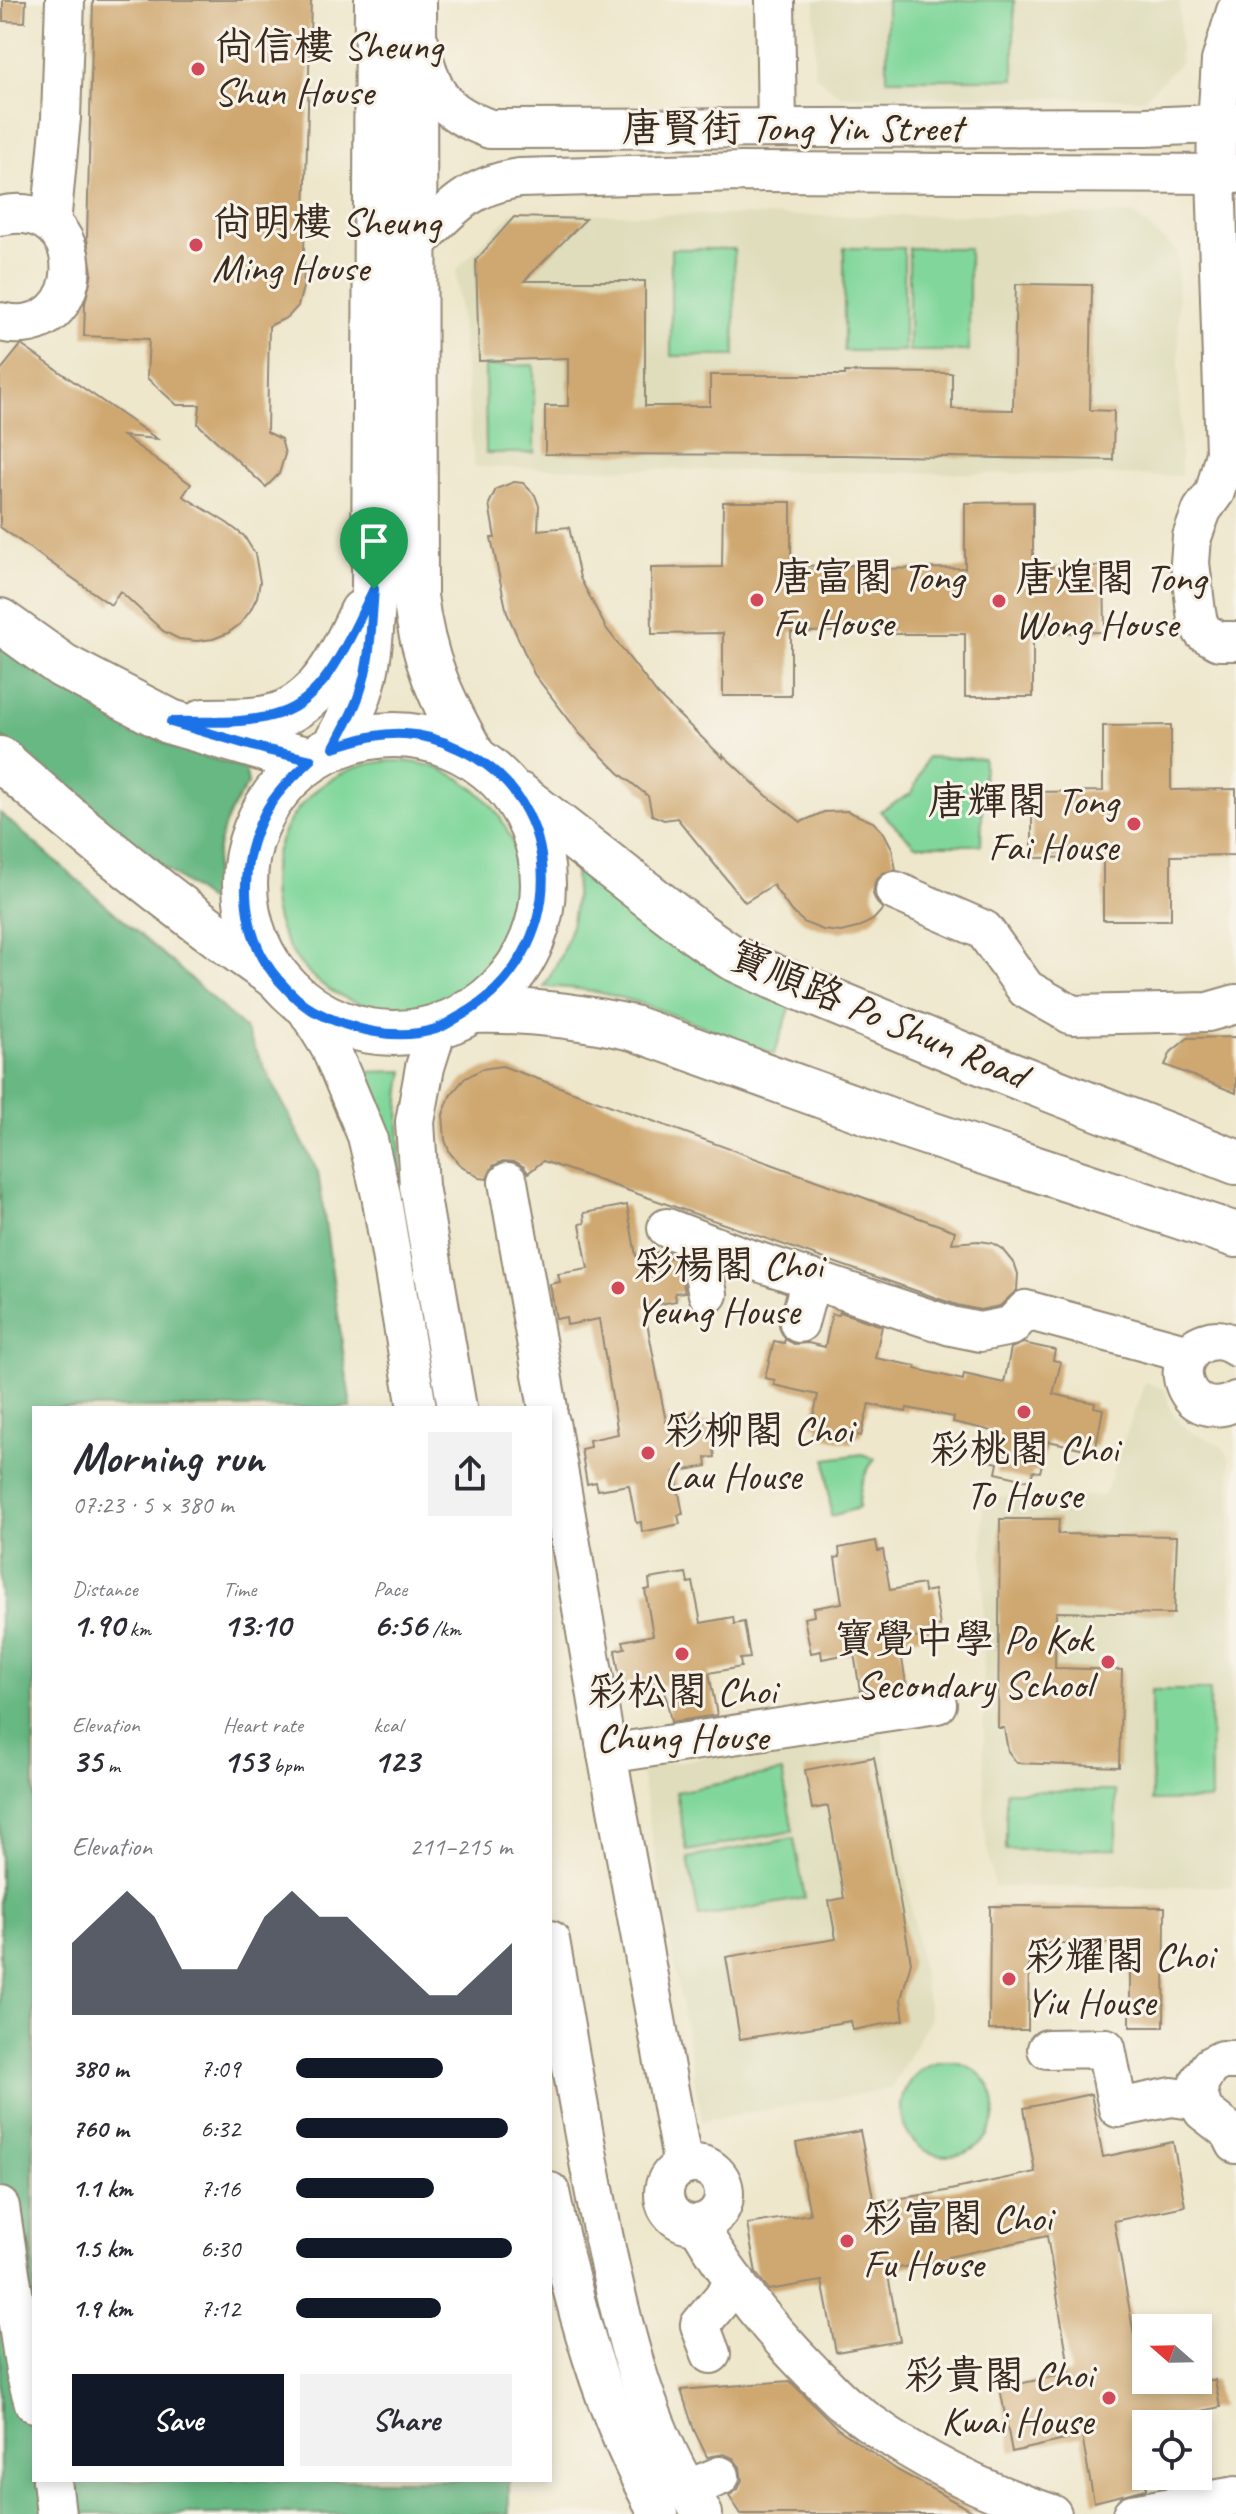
<!DOCTYPE html>
<html lang="en">
<head>
<meta charset="utf-8">
<style>
  body { margin:0; font-family:Caveat,"LXGW WenKai TC",sans-serif; background:#f2f2f3; color:#2b2b33; height:100vh; display:flex; flex-direction:column; font-size:30px; white-space:nowrap }
  * { box-sizing:border-box; margin:0 }
  p { font-size:26px; color:#7c7c81 }
  .icon { flex:none; width:44px; height:44px; fill:none; stroke:currentColor; stroke-width:2; stroke-linecap:round; stroke-linejoin:round }
  .map { position:relative; flex:1; overflow:hidden }
  .details { position:absolute; left:32px; top:1406px; width:520px; height:1076px; display:flex; flex-direction:column; background:#fff; border-radius:0px; box-shadow:0 4px 12px #0003 }
  .details>* { flex:none }
  .needle { width:52px; rotate:290deg }
  .buttons { position:absolute; left:1132px; top:2314px; display:grid; gap:16px }
  .buttons a { display:grid; place-items:center; width:80px; height:80px; border-radius:0px; background:#fff; box-shadow:0 4px 12px #0003; font-size:40px }
  .pin { position:absolute; display:grid; place-items:center; width:68px; height:68px; color:#fff; margin:-82px -34px; border-radius:50% 50% 50% 0; rotate:-45deg; box-shadow:0 0 8px #0007 }
  .pin .icon { rotate:45deg }
  .round { display:grid; place-items:center; flex:none; width:84px; height:84px; border-radius:0px; background:#f2f2f3 }
  .headline { display:flex; align-items:center; justify-content:space-between; height:136px; padding:0 40px }
  h1 { font-size:44px; font-weight:700; line-height:60px }
  .figures { display:grid; grid-template-columns:repeat(3,1fr); gap:12px; height:136px; padding:8px 40px }
  .figures div { display:grid; align-content:center }
  .figures b { font-size:34px; font-weight:700 }
  .figures small { font-size:22px; font-weight:400 }
  .figures p { font-size:22px }
  .chart { height:224px; padding:16px 40px }
  .chart p { display:flex; justify-content:space-between }
  .chart svg { width:100%; height:144px; margin-top:8px; fill:#111827; opacity:.7 }
  .action { display:flex; gap:16px; margin-top:auto; padding:16px 40px }
  .action a { flex:1; height:92px; border-radius:0px; background:#111827; color:#fff; font-size:32px; font-weight:700; line-height:92px; text-align:center }
  .action a+a { background:#f2f2f3; color:#2b2b33 }
  ul { padding:0 40px; list-style:none; font-size:26px }
  li { display:grid; grid-template-columns:128px 96px 1fr; align-items:center; height:60px }
  li i { height:20px; border-radius:10px; background:#111827 }
  .map>svg:first-child { display:block }
</style>
</head>
<body>
<div class="map">
<svg width="1236" height="2514" viewBox="0 0 1236 2514">
  <rect width="100%" height="100%" fill="#f7f3e8"/>
  <filter id="ink" filterUnits="userSpaceOnUse"><feTurbulence type="fractalNoise" baseFrequency=".0125" numOctaves="2"/><feDisplacementMap in="SourceGraphic" scale="16" xChannelSelector="R" yChannelSelector="G"/><feConvolveMatrix kernelMatrix="1 2 1 2 8 2 1 2 1" color-interpolation-filters="sRGB"/></filter>
  <filter id="wash" filterUnits="userSpaceOnUse"><feTurbulence type="fractalNoise" baseFrequency=".006" numOctaves="4" result="noise"/><feDisplacementMap in="SourceGraphic" scale="32" xChannelSelector="R" yChannelSelector="G"/><feGaussianBlur stdDeviation="1.8" result="paint"/><feColorMatrix in="noise" values="0 0 0 0 0 0 0 0 0 0 0 0 0 0 0 0 0 1.4 0 .05"/><feComposite in="paint" operator="in"/></filter>
  <g filter="url(#wash)">
    <rect width="100%" height="100%" fill="#eee7cc"/>
    <g fill="#dfddbb">
      <path d="M815 0H1180V63L1144 99 841 96 814 75Z"/>
      <path d="M512 213 825 216 1134 214 1177 252 1181 476 474 467 456 270Z"/>
      <path d="M1145 1382 1165 1389 1170 1408 1181 1423 1193 1433 1219 1444 1227 1453 1230 1462 1233 1886 994 1887 984 1827 983 1497 1104 1496Z"/>
      <path d="M881 1728 930 2018 891 2089 702 2121 640 1768Z"/>
    </g>
    <g fill="#81d79b" stroke="#5e805c" stroke-width="2">
      <rect x="887" y="0" width="127" height="79"/>
      <rect x="844" y="248" width="60" height="103"/>
      <rect x="909" y="248" width="60" height="103"/>
      <path d="M671 249H734L735 356H671Z"/>
      <path d="M534 365V453H486L485 366Z"/>
      <path d="M927 757 984 759 981 845H915L880 811 912 793Z"/>
      <circle cx="396" cy="885" r="124"/>
      <path d="M575 870 622 908 697 959 791 1006 774 1054C704 1028 618 985 544 987 568 947 578 917 575 870Z"/>
      <path d="M404 1071C396 1108 400 1143 402 1180L393 1181C386 1144 381 1106 363 1072Z"/>
      <path d="M862 1454 875 1459C862 1475 859 1489 859 1508L831 1516 826 1459Z"/>
      <path d="M1151 1690H1210L1211 1800 1152 1801Z"/>
      <path d="M782 1772 793 1831 687 1851 676 1792Z"/>
      <path d="M1006 1791H1116V1849L1006 1850Z"/>
      <path d="M794 1838 805 1898 699 1917 688 1858Z"/>
      <circle cx="948" cy="2109" r="47"/>
    </g>
    <g fill="#68b883" stroke="#527150" stroke-width="2">
      <path d="M0 646 32 669 133 727 178 749 245 768 248 784C219 823 213 857 213 904L137 847 0 736Z"/>
      <path d="M0 813 183 972 245 1029 318 1172 351 1408H34V2480H509V2514H0Z"/>
    </g>
    <g id="blocks">
      <g fill="#cfa76f">
        <path d="M3 0H26L25 22 3 21Z"/>
        <path d="M93 0H311L303 287 298 306 288 317 269 326 267 432 281 439 285 454 279 474 266 487 198 424 200 405H177L147 378 149 339 84 336 85 303 92 273 87 238Z"/>
        <path d="M514 217 586 219 524 281H645V406H710V375H845V372L952 373V409L1013 410 1016 284 1092 285 1090 410 1114 411 1113 460 844 455 545 454V406H568V358L479 361 476 260Z"/>
        <path d="M21 345 157 439 123 436 191 484 183 496 227 523 244 536 255 554 260 582 257 597 250 611 240 624 228 633 213 639 197 641 179 639 163 631 120 591 111 605 0 527V371Z"/>
        <path d="M514 482 523 483 535 495 539 506 538 530 569 527 580 578 606 628 658 695 723 758V755L766 795 801 822 824 812 847 811 873 822 884 833 892 848 896 870 883 873 875 882 873 894 877 903 883 909 873 920 857 928 841 932 823 930 805 923 791 911 773 885 745 902 677 818 664 820 652 815 648 796 619 773 580 734 534 674 507 613 491 538H495L489 504 496 489Z"/>
        <path d="M723 502H791V566L862 565V569L965 568V503L1033 502V567L1104 566 1105 632 1033 633V697H965V634H894V631L791 632V696H723V633L652 634 651 568 722 567Z"/>
        <path d="M1171 725V790L1236 789V855L1171 856V920H1103V857L1032 858V792L1103 791V726Z"/>
        <path d="M1236 1037V1093L1165 1065 1171 1052 1188 1038Z"/>
        <path d="M502 1066 955 1231 952 1243 979 1241 992 1243 1002 1249 1015 1265 1018 1274 1017 1290 1000 1306 980 1310 957 1305 543 1161 528 1173 524 1167 516 1162 503 1161 493 1166 487 1179 480 1178 459 1164 450 1153 445 1140 443 1115 450 1096 464 1079 482 1069Z"/>
        <path d="M627 1205 636 1256 665 1251 668 1252 669 1258 678 1256 685 1292 675 1293 676 1301 644 1307 666 1422 699 1416 700 1423 710 1421 715 1457 706 1458 707 1466 675 1472 683 1514 678 1515 680 1524 642 1532 641 1522 636 1523 629 1485 598 1490 596 1482 587 1484 581 1449 590 1447 589 1440 618 1434 599 1319 567 1325 566 1317 556 1319 550 1284 560 1282 558 1274 588 1269 580 1224 585 1223 584 1213Z"/>
        <path d="M840 1312 882 1326 875 1358 916 1366V1369L963 1380 964 1374 1004 1383 1011 1348 1023 1343 1055 1350 1053 1360 1061 1362 1053 1394 1095 1403 1094 1407 1103 1409 1096 1447 1086 1445 1085 1449 1048 1441 1040 1472 1033 1471 1030 1481 996 1473 998 1463 990 1461 997 1432 953 1422 954 1417 907 1408 906 1412 869 1404 861 1436 854 1434 852 1444 817 1436 819 1426 812 1424 818 1395 774 1385 775 1380 765 1378 774 1341 784 1343 785 1339 794 1344 808 1343 825 1347 832 1314 839 1315Z"/>
        <path d="M1000 1519H1059L1058 1534 1177 1536 1174 1614 1056 1612 1055 1668 1122 1670 1119 1767 1017 1763 1008 1751 1004 1728H998Z"/>
        <path d="M876 1541 878 1551 883 1550 890 1590 923 1584 924 1592 934 1590 940 1626 930 1627 931 1635 899 1641 906 1683H902L903 1687 865 1693V1690L860 1691 854 1653 822 1659 821 1651 811 1653 804 1618 814 1616 813 1608 842 1603 835 1558 840 1557 839 1548Z"/>
        <path d="M686 1573 688 1583 693 1582 701 1623 733 1617 734 1624 744 1622 750 1658 740 1659 741 1667 709 1673 717 1715 671 1722 664 1685 632 1691 631 1683 621 1685 615 1650 625 1648 623 1641 653 1635 645 1590 650 1589 649 1579Z"/>
        <path d="M874 1757 911 1962 901 1999 904 2020 853 2030 851 2021 740 2039 726 1957 836 1939 829 1901 844 1898 828 1806 812 1809 805 1770Z"/>
        <path d="M990 1906 1165 1907 1164 2027H1130V1943H1029L1028 2030H989Z"/>
        <path d="M1091 2094 1103 2157 1173 2142 1185 2206 1114 2221 1140 2369 1146 2367V2380H1215L1220 2407 1146 2423V2489L1094 2502 1082 2436 1012 2452 1000 2388 1070 2373 1047 2236 948 2257V2259L887 2270 900 2341 836 2352 822 2281 769 2290 756 2273 747 2224 810 2214 796 2143 860 2131 874 2202 936 2193 1035 2172 1024 2108Z"/>
        <path d="M790 2381 837 2428 897 2470 977 2514H741L729 2496 738 2489 742 2480 740 2467 733 2458 724 2454 707 2457 694 2430 681 2390Z"/>
      </g>
    </g>
  </g>
  <g filter="url(#ink)">
    <use href="#blocks" fill-opacity="0" stroke="#948875" stroke-width="2"/>
    <g fill="none" stroke-linecap="round" stroke-linejoin="round">
      <defs>
        <g id="minor">
          <path d="M775 0 777 127"/>
          <path d="M1236 11 1221 61 1217 124 1216 174 1225 453 1215 492 1202 510 1192 537 1190 563 1196 612 1198 622 1203 632 1219 641H1236"/>
          <path d="M420 44C433 94 439 110 490 129L1145 127 1236 123"/>
          <path d="M0 216C95 194 93 344 0 322"/>
          <path d="M51 224 61 118 65 0"/>
          <path d="M414 247C448 211 467 186 519 178L742 172 1236 174"/>
          <path d="M895 891 984 930 1026 989 1072 1015 1208 1012 1236 1004"/>
          <path d="M304 1005 330 1047 367 1136 381 1195 417 1408"/>
          <path d="M437 1029 425 1067 415 1122 419 1186 457 1408"/>
          <path d="M508 1182 548 1408"/>
          <path d="M667 1228 741 1256 951 1326 980 1332 1011 1326 1026 1310 1189 1354"/>
          <path d="M697 1240 708 1294"/>
          <path d="M799 1323 811 1279"/>
          <path d="M1236 1347C1227 1341 1217 1338 1206 1342 1161 1357 1187 1427 1236 1401"/>
          <path d="M550 1422 607 1754 683 2166"/>
          <path d="M607 1754 937 1704"/>
          <path d="M550 1940C567 2038 583 2137 603 2234 623 2331 647 2432 703 2514"/>
          <path d="M1047 2049 1106 2048 1118 2108 1172 2097 1199 2101"/>
          <path d="M1236 2060H1222L1210 2066 1200 2081 1198 2091 1203 2111 1230 2132 1236 2144"/>
          <circle cx="694" cy="2194" r="30"/>
          <path d="M550 2192C573 2304 603 2414 659 2514"/>
          <path d="M0 2207 25 2371 34 2403"/>
          <path d="M698 2225C730 2280 770 2330 815 2375 826 2385 835 2396 846 2405 907 2453 978 2490 1052 2514"/>
          <path d="M711 2354 700 2325 736 2282"/>
          <path d="M52 2480 56 2514"/>
          <path d="M686 2490 720 2476"/>
          <path d="M1132 2514 1236 2496"/>
        </g>
        <g id="major">
          <path d="M414 0 415 596C423 660 441 699 472 754"/>
          <path d="M0 621 63 666 171 722 267 750 311 760"/>
          <path d="M204 721C229 720 260 723 284 713 325 695 344 649 362 612"/>
          <circle cx="394" cy="884" r="149"/>
          <path d="M334 747C343 730 353 713 359 695 371 661 371 624 374 589L377 0"/>
          <path d="M0 759C87 835 177 909 272 974"/>
          <path d="M519 795 698 934 731 957 774 977 1003 1071 1236 1162"/>
          <path d="M469 1011C525 1009 579 1016 633 1028L909 1127 1236 1235"/>
        </g>
      </defs>
      <use href="#minor" stroke="#948875" stroke-width="42"/>
      <use href="#major" stroke="#948875" stroke-width="48"/>
      <use href="#minor" stroke="#fff" stroke-width="38"/>
      <use href="#major" stroke="#fff" stroke-width="44"/>
    </g>
  </g>
  <g fill="none" stroke-linecap="round" stroke-linejoin="round" filter="url(#ink)">
    <defs>
      <path id="route" d="M374 589C371 624 371 661 359 695 353 713 343 730 334 747 358 740 380 732 405 734 423 735 441 740 457 748 573 799 568 955 462 1015 454 1019 445 1026 436 1029 395 1042 349 1029 314 1011 302 1005 295 997 286 988 240 943 235 871 264 815 275 793 293 777 311 760L267 750 171 722C206 721 247 725 281 713 329 697 353 630 374 589Z"/>
    </defs>
    <use href="#route" stroke="#fff" stroke-width="16"/>
    <use href="#route" stroke="#1a73e8" stroke-width="10"/>
  </g>
  <g fill="#d1495b" stroke="#f7f3e8" stroke-width="3">
    <circle cx="198" cy="69" r="8"/>
    <circle cx="196" cy="245" r="8"/>
    <circle cx="757" cy="600" r="8"/>
    <circle cx="999" cy="601" r="8"/>
    <circle cx="1134" cy="824" r="8"/>
    <circle cx="618" cy="1288" r="8"/>
    <circle cx="1024" cy="1412" r="8"/>
    <circle cx="648" cy="1453" r="8"/>
    <circle cx="682" cy="1654" r="8"/>
    <circle cx="1108" cy="1662" r="8"/>
    <circle cx="1009" cy="1979" r="8"/>
    <circle cx="847" cy="2241" r="8"/>
    <circle cx="1109" cy="2398" r="8"/>
  </g>
  <g text-anchor="middle" dominant-baseline="central" stroke-width="6" stroke-linejoin="round" paint-order="stroke">
    <g font-size="40" fill="#3b2a1e" stroke="#f7f3e8" text-anchor="start">
      <text x="214" y="46">尚信樓 Sheung<tspan x="214" dy="46">Shun House</tspan></text>
      <text x="212" y="222">尚明樓 Sheung<tspan x="212" dy="46">Ming House</tspan></text>
      <text x="773" y="577">唐富閣 Tong<tspan x="773" dy="46">Fu House</tspan></text>
      <text x="1015" y="578">唐煌閣 Tong<tspan x="1015" dy="46">Wong House</tspan></text>
      <text x="1118" y="801" text-anchor="end">唐輝閣 Tong<tspan x="1118" dy="46">Fai House</tspan></text>
      <text x="634" y="1265">彩楊閣 Choi<tspan x="634" dy="46">Yeung House</tspan></text>
      <text x="664" y="1430">彩柳閣 Choi<tspan x="664" dy="46">Lau House</tspan></text>
      <text x="1024" y="1449" text-anchor="middle">彩桃閣 Choi<tspan x="1024" dy="46">To House</tspan></text>
      <text x="1092" y="1639" text-anchor="end">寶覺中學 Po Kok<tspan x="1092" dy="46">Secondary School</tspan></text>
      <text x="682" y="1691" text-anchor="middle">彩松閣 Choi<tspan x="682" dy="46">Chung House</tspan></text>
      <text x="1025" y="1956">彩耀閣 Choi<tspan x="1025" dy="46">Yiu House</tspan></text>
      <text x="863" y="2218">彩富閣 Choi<tspan x="863" dy="46">Fu House</tspan></text>
      <text x="1093" y="2375" text-anchor="end">彩貴閣 Choi<tspan x="1093" dy="46">Kwai House</tspan></text>
    </g>
    <g font-size="40" fill="#3b2a1e" stroke="#f7f3e8">
      <text x="792" y="128">唐賢街 Tong Yin Street</text>
      <text transform="translate(878 1015) rotate(23)">寶順路 Po Shun Road</text>
    </g>
  </g>
</svg>
<div class="buttons">
<a><svg class="needle" viewBox="-14 -14 28 28"><path d="M0-13l5 13h-10z" fill="#e53935"/><path d="M0 13l5-13h-10z" fill="#7c7c81"/></svg></a>
<a><svg class="icon" aria-label="locate" viewBox="0 0 24 24"><circle cx="12" cy="12" r="6"/><path d="M12 2v4M12 18v4M2 12h4M18 12h4"/></svg></a>
</div>
<div class="pin" style="left:374px;top:589px;background:#1e9e55"><svg class="icon" aria-label="arrive" viewBox="0 0 24 24"><path d="M6 21V4h12l-3 4 3 4H6"/></svg></div>
<section class="details">
<div class="headline"><div><h1>Morning run</h1><p>07:23 · 5 × 380 m</p></div><a class="round"><svg class="icon" aria-label="share" viewBox="0 0 24 24"><path d="M12 15V3M7 8l5-5 5 5M5 13v7h14v-7"/></svg></a></div>
<div class="figures">
<div><p>Distance</p><b>1.90<small> km</small></b></div>
<div><p>Time</p><b>13:10</b></div>
<div><p>Pace</p><b>6:56<small> /km</small></b></div>
</div>
<div class="figures">
<div><p>Elevation</p><b>35<small> m</small></b></div>
<div><p>Heart rate</p><b>153<small> bpm</small></b></div>
<div><p>kcal</p><b>123</b></div>
</div>
<div class="chart"><p><span>Elevation</span>211–215 m</p>
<svg viewBox="0 0 160 44" preserveAspectRatio="none"><path d="M0 44V22L10 14L20 6L30 14L40 30L50 30L60 30L70 14L80 6L90 14L100 14L110 22L120 30L130 38L140 38L150 30L160 22V44z"/></svg>
</div>
<ul>
<li><b>380 m</b>7:09<i style="width:68%"></i></li>
<li><b>760 m</b>6:32<i style="width:98%"></i></li>
<li><b>1.1 km</b>7:16<i style="width:64%"></i></li>
<li><b>1.5 km</b>6:30<i style="width:100%"></i></li>
<li><b>1.9 km</b>7:12<i style="width:67%"></i></li>
</ul>
<div class="action"><a>Save</a><a>Share</a></div>
</section>
</div>
</body>
</html>
